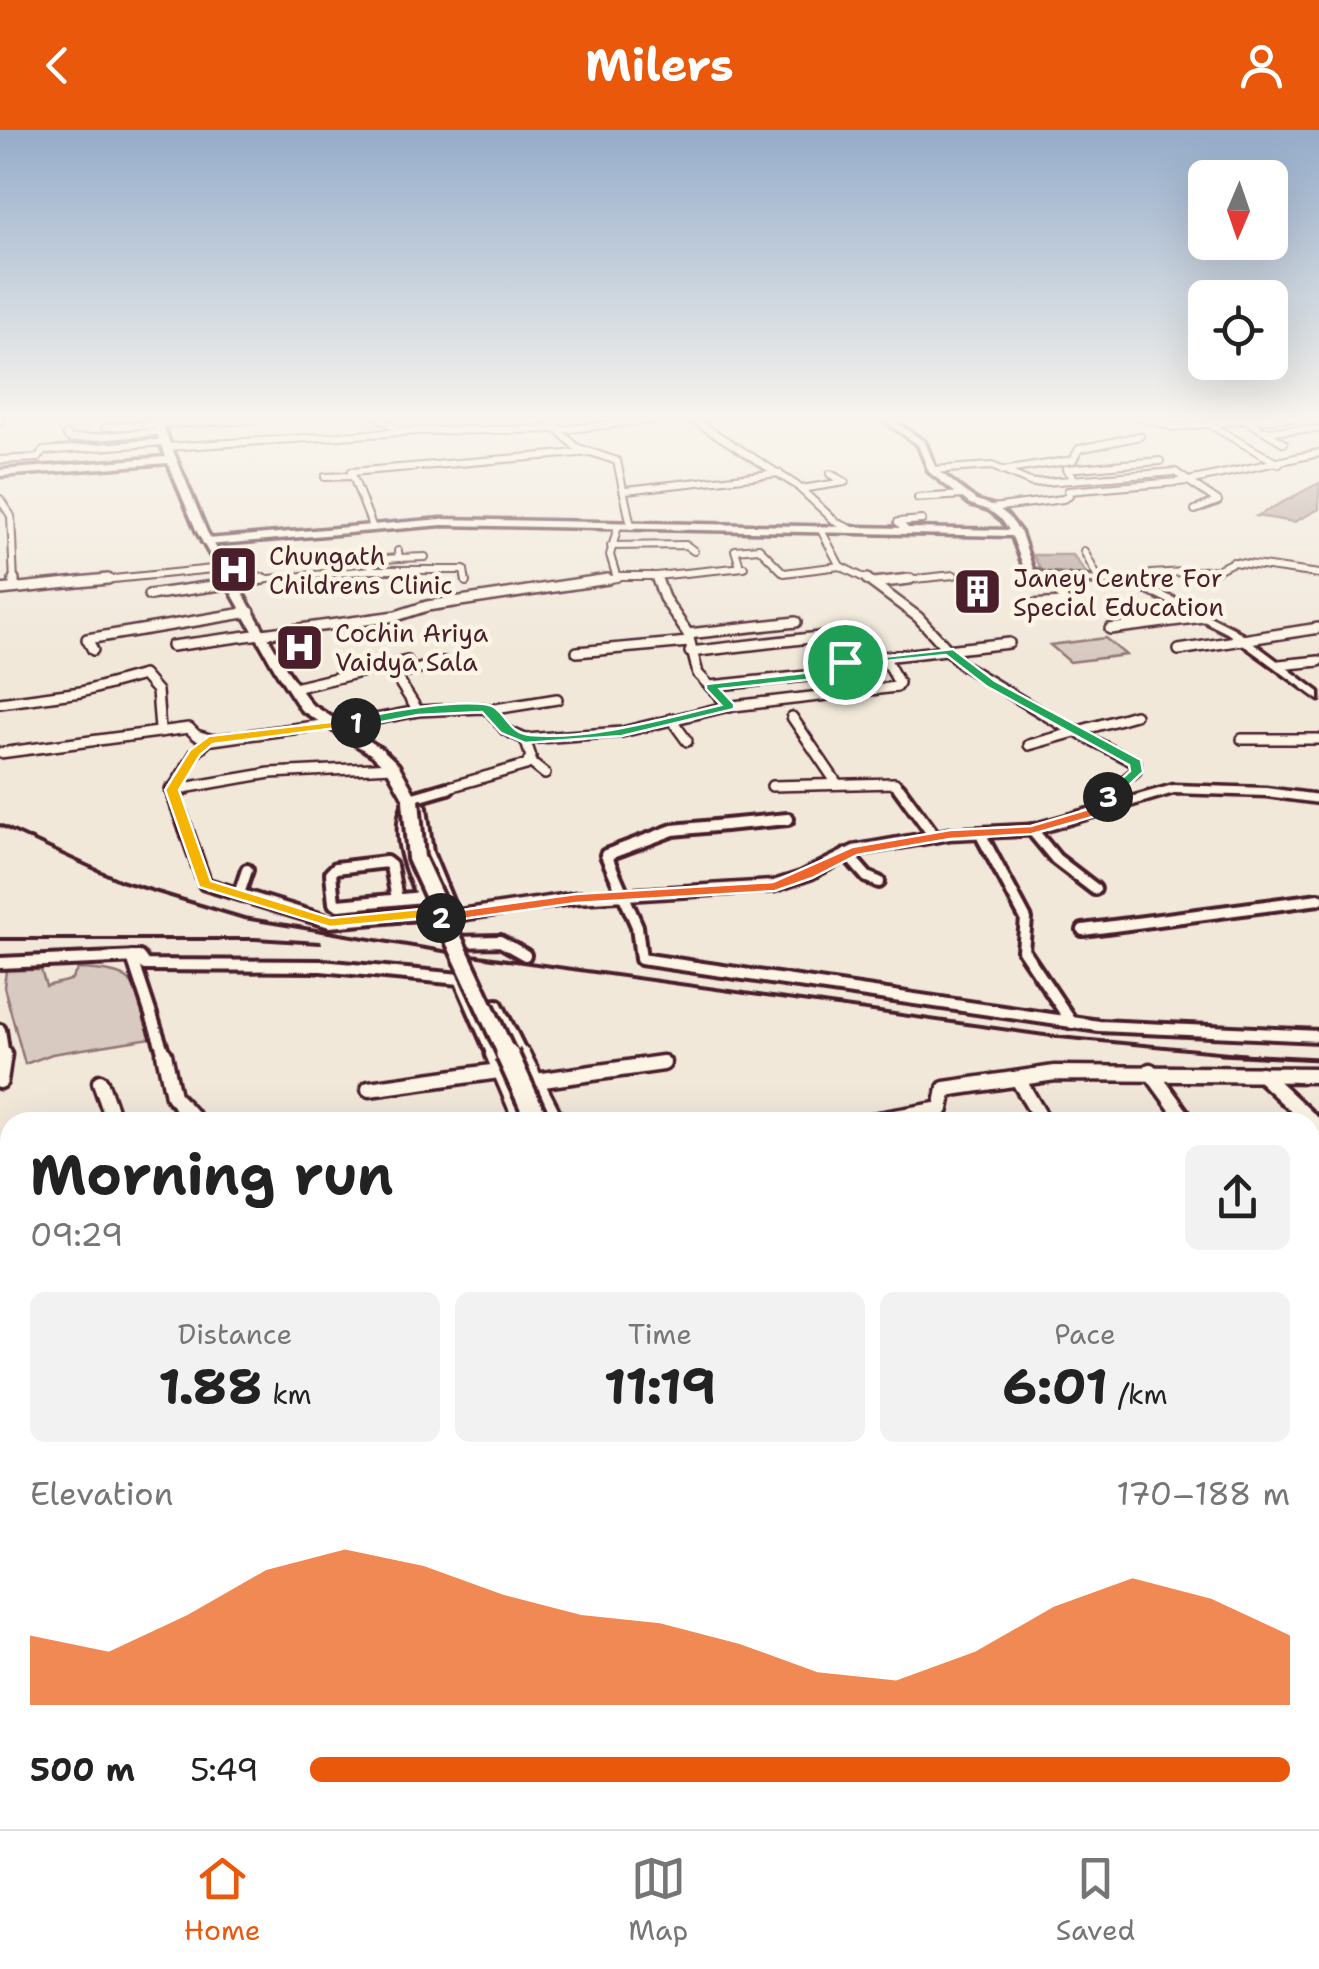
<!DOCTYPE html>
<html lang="en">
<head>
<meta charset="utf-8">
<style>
  body { margin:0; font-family:"Shantell Sans",sans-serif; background:#f2f2f2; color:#222; height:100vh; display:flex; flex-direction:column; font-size:38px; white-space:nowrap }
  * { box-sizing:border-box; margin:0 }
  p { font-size:32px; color:#767676 }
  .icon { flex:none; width:55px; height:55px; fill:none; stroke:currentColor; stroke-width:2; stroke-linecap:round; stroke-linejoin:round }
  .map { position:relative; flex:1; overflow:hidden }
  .sheet { position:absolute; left:0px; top:982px; width:1320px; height:718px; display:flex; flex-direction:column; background:#fff; border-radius:30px 30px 0 0; box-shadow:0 10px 40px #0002 }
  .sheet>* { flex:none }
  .needle { width:65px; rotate:182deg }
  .buttons { position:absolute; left:1188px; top:30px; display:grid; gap:20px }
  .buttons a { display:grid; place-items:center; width:100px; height:100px; border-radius:15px; background:#fff; box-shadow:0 10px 40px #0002; font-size:50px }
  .pin { position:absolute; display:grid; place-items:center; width:85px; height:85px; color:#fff; margin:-42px; border:5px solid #fff; border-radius:50%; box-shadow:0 2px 10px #0007 }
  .km { position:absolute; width:50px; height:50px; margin:-25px; border-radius:50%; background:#222; color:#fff; font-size:28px; line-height:50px; text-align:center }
  .round { display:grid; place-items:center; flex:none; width:105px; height:105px; border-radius:15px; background:#f2f2f2 }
  .head { display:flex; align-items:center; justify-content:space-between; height:170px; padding:0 30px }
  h1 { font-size:55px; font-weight:700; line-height:75px }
  .figures { display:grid; grid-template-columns:repeat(3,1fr); gap:15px; height:170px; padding:10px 30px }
  .figures div { display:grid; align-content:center; border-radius:15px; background:#f2f2f2; text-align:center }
  .figures b { font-size:50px; font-weight:700 }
  .figures small { font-size:28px; font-weight:400 }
  .figures p { font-size:28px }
  .chart { height:280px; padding:20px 30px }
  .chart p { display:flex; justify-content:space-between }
  .chart svg { width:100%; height:180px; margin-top:10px; fill:#ea580c; opacity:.7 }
  ul { padding:0 30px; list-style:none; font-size:32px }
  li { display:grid; grid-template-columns:160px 120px 1fr; align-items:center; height:75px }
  li i { height:25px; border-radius:12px; background:#ea580c }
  header { display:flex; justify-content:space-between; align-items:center; height:130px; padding:0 30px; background:#ea580c; color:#fff; font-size:45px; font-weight:700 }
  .dock { display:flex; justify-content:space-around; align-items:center; height:140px; border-top:2px solid #e0e0e0; background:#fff; font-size:28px; color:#767676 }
  .dock a { display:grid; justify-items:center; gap:5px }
  .dock .selected { color:#ea580c }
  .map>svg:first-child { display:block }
</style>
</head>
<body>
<header><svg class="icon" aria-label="back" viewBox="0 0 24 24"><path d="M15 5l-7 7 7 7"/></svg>Milers<svg class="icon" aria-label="person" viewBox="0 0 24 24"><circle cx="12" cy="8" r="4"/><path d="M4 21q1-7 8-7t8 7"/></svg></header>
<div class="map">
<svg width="1319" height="1699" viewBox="0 0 1319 1699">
  <rect width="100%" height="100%" fill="#f1e8da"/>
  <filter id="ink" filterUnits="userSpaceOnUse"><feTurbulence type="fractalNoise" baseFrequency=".01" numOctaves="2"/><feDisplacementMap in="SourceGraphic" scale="20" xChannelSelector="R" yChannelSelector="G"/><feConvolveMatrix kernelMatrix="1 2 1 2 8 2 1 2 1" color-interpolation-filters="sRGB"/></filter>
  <g filter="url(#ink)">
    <g fill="#d8cac0" stroke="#917476" stroke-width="2.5">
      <path d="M1105 508 1126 525 1070 532 1050 515Z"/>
      <path d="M78 839C148 841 129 856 151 908L52 924 25 934 4 857 6 840H41L46 856 71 850Z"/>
      <path d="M10 1061V1227L0 1229V1062Z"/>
    </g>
    <g fill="#b6a19c" stroke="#8b6d6f" stroke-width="2.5">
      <path d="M1319 353V379L1294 392 1257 386Z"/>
      <path d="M1033 425H1073L1088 446 1043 443Z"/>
    </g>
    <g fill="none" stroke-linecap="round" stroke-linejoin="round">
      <defs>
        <g id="minor-far4">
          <path d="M377 287 402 302"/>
          <path d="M544 287 576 317 617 331 631 396"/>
          <path d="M689 287 796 355 836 392 851 399"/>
          <path d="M1138 287 1173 297 1208 294 1279 334"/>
          <path d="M1245 290 1296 287"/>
          <path d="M0 291 3 287"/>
          <path d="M1208 294 1245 290 1264 301 1319 299"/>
          <path d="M105 297 254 290"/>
          <path d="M1264 301 1284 313"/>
          <path d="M66 305 71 309 156 302"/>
          <path d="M167 317 418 301 569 299 674 287"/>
          <path d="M0 330 38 328 43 321 165 312"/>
          <path d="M932 340 992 336 1032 353 1175 342 1218 371 1195 380"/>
          <path d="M1002 341 1073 330 1079 319 1140 306"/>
          <path d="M325 347 351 346"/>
          <path d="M1075 349 1066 339 1160 331"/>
          <path d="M801 359 845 352 830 344"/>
          <path d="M626 360 779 343"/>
          <path d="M918 368 964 365"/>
          <path d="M0 369 11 386 14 452"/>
          <path d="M992 378 1063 369 1069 366 1068 361 1189 351 1319 323"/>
          <path d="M373 398 351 342 590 322"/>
          <path d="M821 400 840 436 872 452"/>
          <path d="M906 400 898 392 922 390"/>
          <path d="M611 416 686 415 694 421"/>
          <path d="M1084 421 1099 450"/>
          <path d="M399 428 425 427"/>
          <path d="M739 433 735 420 759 418 784 443 840 436"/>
          <path d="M371 440H464L466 452"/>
          <path d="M619 446H656L658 452"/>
          <path d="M656 446 744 437"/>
          <path d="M1065 448 1067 452"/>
          <path d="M83 452 223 438"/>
          <path d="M234 452 371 440 372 430 399 428 398 421"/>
          <path d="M591 452 617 448 610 425 618 396"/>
          <path d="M885 452 954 445"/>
          <path d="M1150 452 1151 444 1217 440 1233 432 1319 444"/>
        </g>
        <g id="minor-far3">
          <path d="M14 449V458"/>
          <path d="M657 449 664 468 688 504 698 544 730 577"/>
          <path d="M867 449 918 487 961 534 1057 592 1136 633V641L1112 660"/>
          <path d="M1149 449 1155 462"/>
          <path d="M873 453 910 449"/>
          <path d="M0 460 108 449"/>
          <path d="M149 465 263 449"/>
          <path d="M1029 475 1064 473 1061 464 1068 454 1066 449"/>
          <path d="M1110 499 1203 487"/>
          <path d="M688 504 796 492"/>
          <path d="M172 516 396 486 427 476 608 449"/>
          <path d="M93 520 87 509 250 482"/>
          <path d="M1179 520 1319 498"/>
          <path d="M577 522 689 512"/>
          <path d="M690 522 819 507"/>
          <path d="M1279 535 1319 531"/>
          <path d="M412 541 443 532"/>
          <path d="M710 556 816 545 845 532 882 528"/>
          <path d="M294 558 407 531 412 541 395 545 418 581"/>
          <path d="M0 573 81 562 143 545 157 561 160 599"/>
          <path d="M489 580 557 569"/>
          <path d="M792 587 836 652"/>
          <path d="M671 589 687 611"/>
          <path d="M334 597 418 581 482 578 489 580 505 600 525 609"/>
          <path d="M1242 609H1319"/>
          <path d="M1029 615 1135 585"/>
          <path d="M0 623 189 598 196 605 213 610 329 594"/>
          <path d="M530 632 545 644"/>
          <path d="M772 656 895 653 900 660"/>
          <path d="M172 660 270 643 393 637"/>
          <path d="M172 660 195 623 209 610"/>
          <path d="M439 660 526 635 531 627 525 609 622 602 725 577 896 557 899 553 884 527 1009 513"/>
        </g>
        <g id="minor-far2">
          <path d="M184 658 172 660 205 754 330 792 430 783"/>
          <path d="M899 658 934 706"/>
          <path d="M410 669 448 658"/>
          <path d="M1105 679 1115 658"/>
          <path d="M788 689 673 700 606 725 637 796 641 829 1099 896 1319 906"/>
          <path d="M1032 700 1056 729 1095 759"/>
          <path d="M981 705 1026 789 1023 820 1072 893"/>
          <path d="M847 724 867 747 879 752"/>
          <path d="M239 764 247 740"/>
          <path d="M397 769 391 736 386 732 336 738 331 743 334 773 339 775 423 767"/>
          <path d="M431 785C416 752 391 705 411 670L421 678 427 723 453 786"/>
          <path d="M1083 800 1319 769"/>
          <path d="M454 812 500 811 525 825"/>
          <path d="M132 827 165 927"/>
          <path d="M0 833 139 827 145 835 321 836 460 849 494 927"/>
          <path d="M482 878 497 875 523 927"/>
          <path d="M0 900 4 927"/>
        </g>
        <g id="minor-far1">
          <path d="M164 924 173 966 197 992"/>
          <path d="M493 924 522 992"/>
          <path d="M522 924 557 992"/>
          <path d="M1150 941 1187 992"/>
          <path d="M1261 944 1319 998"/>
          <path d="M0 951 4 924"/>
          <path d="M536 951 663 933"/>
          <path d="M1019 951 1043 992"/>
          <path d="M100 952 114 992"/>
          <path d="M369 959 499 941"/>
          <path d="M867 992 941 979 945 959 1055 943 1319 945"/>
          <path d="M0 1049 10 1047"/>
          <path d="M1310 1158 1313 1162"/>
        </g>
        <g id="minor">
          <path d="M1310 1363 1319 1379"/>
          <path d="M0 1385 10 1383"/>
          <path d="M1310 1483 1319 1477"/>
          <path d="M0 1641 10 1642"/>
          <path d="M142 1690 155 1699"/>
          <path d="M533 1690V1699"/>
          <path d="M654 1690 655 1699"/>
          <path d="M116 1699 120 1690"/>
          <path d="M310 1699 352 1691 389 1690"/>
        </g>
        <path id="tertiary" d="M879 287H888L925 312 936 339 976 370 995 376 1008 386 1021 403 1033 439 1046 444 1140 451 1235 499 1319 562V570L1227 503 1135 456 1045 450 1026 443 1012 406 442 395 207 415 202 412 207 409 442 389 1009 400 1002 390 989 380 970 374 929 342 918 315Z"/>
        <g id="secondary">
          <path d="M150 287H159L207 402 289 543 311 574 382 619 398 634 418 670 416 673H406L387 639 372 625 301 580 277 543 197 402 168 333 0 346V340L166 327Z"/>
          <path d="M1173 655 1266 658 1319 665V673L1266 666 1174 663 1032 705 950 709 857 725 813 748 775 761 576 773 453 791 445 786 453 781 576 763 773 751 801 742 853 716 950 699 1031 695Z"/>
          <path d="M932 1690H963L967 1699H936Z"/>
        </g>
      </defs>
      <use href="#minor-far4" stroke="#4a1f2b" stroke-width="10"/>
      <use href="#minor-far3" stroke="#4a1f2b" stroke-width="14"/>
      <use href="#minor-far2" stroke="#4a1f2b" stroke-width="18"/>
      <use href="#minor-far1" stroke="#4a1f2b" stroke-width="21"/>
      <use href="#minor" stroke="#4a1f2b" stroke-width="25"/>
      <use href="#tertiary" stroke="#4a1f2b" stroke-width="7"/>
      <use href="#secondary" stroke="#4a1f2b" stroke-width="7"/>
      <use href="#minor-far4" stroke="#fcf5e5" stroke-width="6"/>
      <use href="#minor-far3" stroke="#fcf5e5" stroke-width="9"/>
      <use href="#minor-far2" stroke="#fcf5e5" stroke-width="10"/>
      <use href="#minor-far1" stroke="#fcf5e5" stroke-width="14"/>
      <use href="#minor" stroke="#fcf5e5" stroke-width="18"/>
      <use href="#tertiary" fill="#fcf5e5" fill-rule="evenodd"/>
      <use href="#secondary" fill="#fcf5e5" fill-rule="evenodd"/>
      <g stroke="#4a1f2b" stroke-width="4">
        <path d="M0 695 121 751 244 788 443 821 1059 907 1271 927"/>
        <path d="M0 809H255L320 813"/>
      </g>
      <path stroke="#4a1f2b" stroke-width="5" d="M1221 924 1319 929"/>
      <defs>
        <path id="secondary-bridge-far1" d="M411 670 416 728 508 927"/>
        <path id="secondary-bridge" d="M507 924 538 992"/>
      </defs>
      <use href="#secondary-bridge-far1" stroke="#4a1f2b" stroke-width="24" stroke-linecap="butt"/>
      <use href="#secondary-bridge" stroke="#4a1f2b" stroke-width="29" stroke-linecap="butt"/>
      <use href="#secondary-bridge-far1" stroke="#fcf5e5" stroke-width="16"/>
      <use href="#secondary-bridge" stroke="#fcf5e5" stroke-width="21"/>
    </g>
  </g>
  <linearGradient id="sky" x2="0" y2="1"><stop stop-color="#94acca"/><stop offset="0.55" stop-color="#f9f5ee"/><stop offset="1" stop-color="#f9f5ee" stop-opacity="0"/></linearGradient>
  <rect width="1319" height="525" fill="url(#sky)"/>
  <path fill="#22a559" stroke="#fff" stroke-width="2.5" d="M841 529 851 532 816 549 720 559 734 574V579L622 606 525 613 501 603 482 582 418 585 356 597 349 593C367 582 477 566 494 577 508 587 510 603 530 605 590 610 663 589 721 575L706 559V554L813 542Z"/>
  <path fill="#f5b400" stroke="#fff" stroke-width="2.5" d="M356 589 362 593 360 595 213 614 200 625 179 660 211 751 331 788 430 778 447 784V791L433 794 424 788 330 797 199 757 165 660 190 620 209 606Z"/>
  <path fill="#f0652b" stroke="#fff" stroke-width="2.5" d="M1108 663 1115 667 1110 682 1032 704 950 709 857 725 812 748 775 761 576 773 441 792 434 788 441 783 576 764 773 752 852 717 950 700 1031 696 1099 676 1104 665Z"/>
  <path fill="#22a559" stroke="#fff" stroke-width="2.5" d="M953 519 995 551 1141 630 1143 642 1113 670H1104V665L1130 641 1129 635 986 556 946 525 845 535 839 532Z"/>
  <defs>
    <symbol id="hospital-square" viewBox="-11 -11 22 22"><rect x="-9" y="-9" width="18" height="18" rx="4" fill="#4a1f2b" stroke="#fcf5e5"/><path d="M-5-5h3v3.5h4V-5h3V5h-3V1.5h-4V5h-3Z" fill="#fff"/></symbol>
    <symbol id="building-square" viewBox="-11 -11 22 22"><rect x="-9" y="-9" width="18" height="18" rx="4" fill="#4a1f2b" stroke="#fcf5e5"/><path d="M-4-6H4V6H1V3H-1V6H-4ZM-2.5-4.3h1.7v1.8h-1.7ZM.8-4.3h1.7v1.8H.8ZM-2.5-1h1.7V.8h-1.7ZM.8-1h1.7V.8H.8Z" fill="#fff"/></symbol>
  </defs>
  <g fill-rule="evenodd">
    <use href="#hospital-square" x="206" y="412" width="55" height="55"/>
    <use href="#building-square" x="950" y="434" width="55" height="55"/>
    <use href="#hospital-square" x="272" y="490" width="55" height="55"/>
  </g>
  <g text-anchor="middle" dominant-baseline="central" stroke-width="9" stroke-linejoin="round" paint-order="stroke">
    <g font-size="25" fill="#4a1f2b" stroke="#fcf5e5" text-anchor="start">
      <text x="269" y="426">Chungath<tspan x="269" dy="29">Childrens Clinic</tspan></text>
      <text x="1013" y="448">Janey Centre For<tspan x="1013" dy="29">Special Education</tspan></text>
      <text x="335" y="503">Cochin Ariya<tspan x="335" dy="29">Vaidya Sala</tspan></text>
    </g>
  </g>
</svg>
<div class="buttons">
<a><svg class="needle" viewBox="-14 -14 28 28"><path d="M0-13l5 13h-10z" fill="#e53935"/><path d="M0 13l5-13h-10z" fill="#767676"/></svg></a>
<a><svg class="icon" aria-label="locate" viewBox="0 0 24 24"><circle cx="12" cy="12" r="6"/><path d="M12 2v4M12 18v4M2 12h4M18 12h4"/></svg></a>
</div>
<div class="pin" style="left:845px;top:532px;background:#1e9e55"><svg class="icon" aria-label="arrive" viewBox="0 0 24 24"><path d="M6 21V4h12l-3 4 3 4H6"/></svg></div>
<b class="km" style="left:356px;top:593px">1</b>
<b class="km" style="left:441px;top:788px">2</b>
<b class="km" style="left:1108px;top:667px">3</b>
<section class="sheet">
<div class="head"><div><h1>Morning run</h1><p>09:29</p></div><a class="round"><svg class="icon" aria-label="share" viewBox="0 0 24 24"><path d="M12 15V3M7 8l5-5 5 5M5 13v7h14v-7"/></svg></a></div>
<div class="figures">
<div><p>Distance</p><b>1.88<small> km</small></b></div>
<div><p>Time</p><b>11:19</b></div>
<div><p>Pace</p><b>6:01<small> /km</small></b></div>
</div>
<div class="chart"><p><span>Elevation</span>170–188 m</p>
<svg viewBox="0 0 160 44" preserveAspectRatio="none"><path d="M0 44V27L10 31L20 22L30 11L40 6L50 10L60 17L70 22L80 24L90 29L100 36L110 38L120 31L130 20L140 13L150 18L160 27V44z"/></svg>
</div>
<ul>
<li><b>500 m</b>5:49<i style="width:100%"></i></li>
</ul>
</section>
</div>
<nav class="dock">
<a class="selected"><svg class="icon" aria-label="home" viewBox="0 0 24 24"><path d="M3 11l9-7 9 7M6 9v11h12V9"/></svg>Home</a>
<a><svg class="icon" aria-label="map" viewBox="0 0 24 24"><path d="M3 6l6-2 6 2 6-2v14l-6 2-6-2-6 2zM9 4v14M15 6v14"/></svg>Map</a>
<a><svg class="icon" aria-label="saved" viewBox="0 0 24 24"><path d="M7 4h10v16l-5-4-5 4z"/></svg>Saved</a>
</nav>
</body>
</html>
